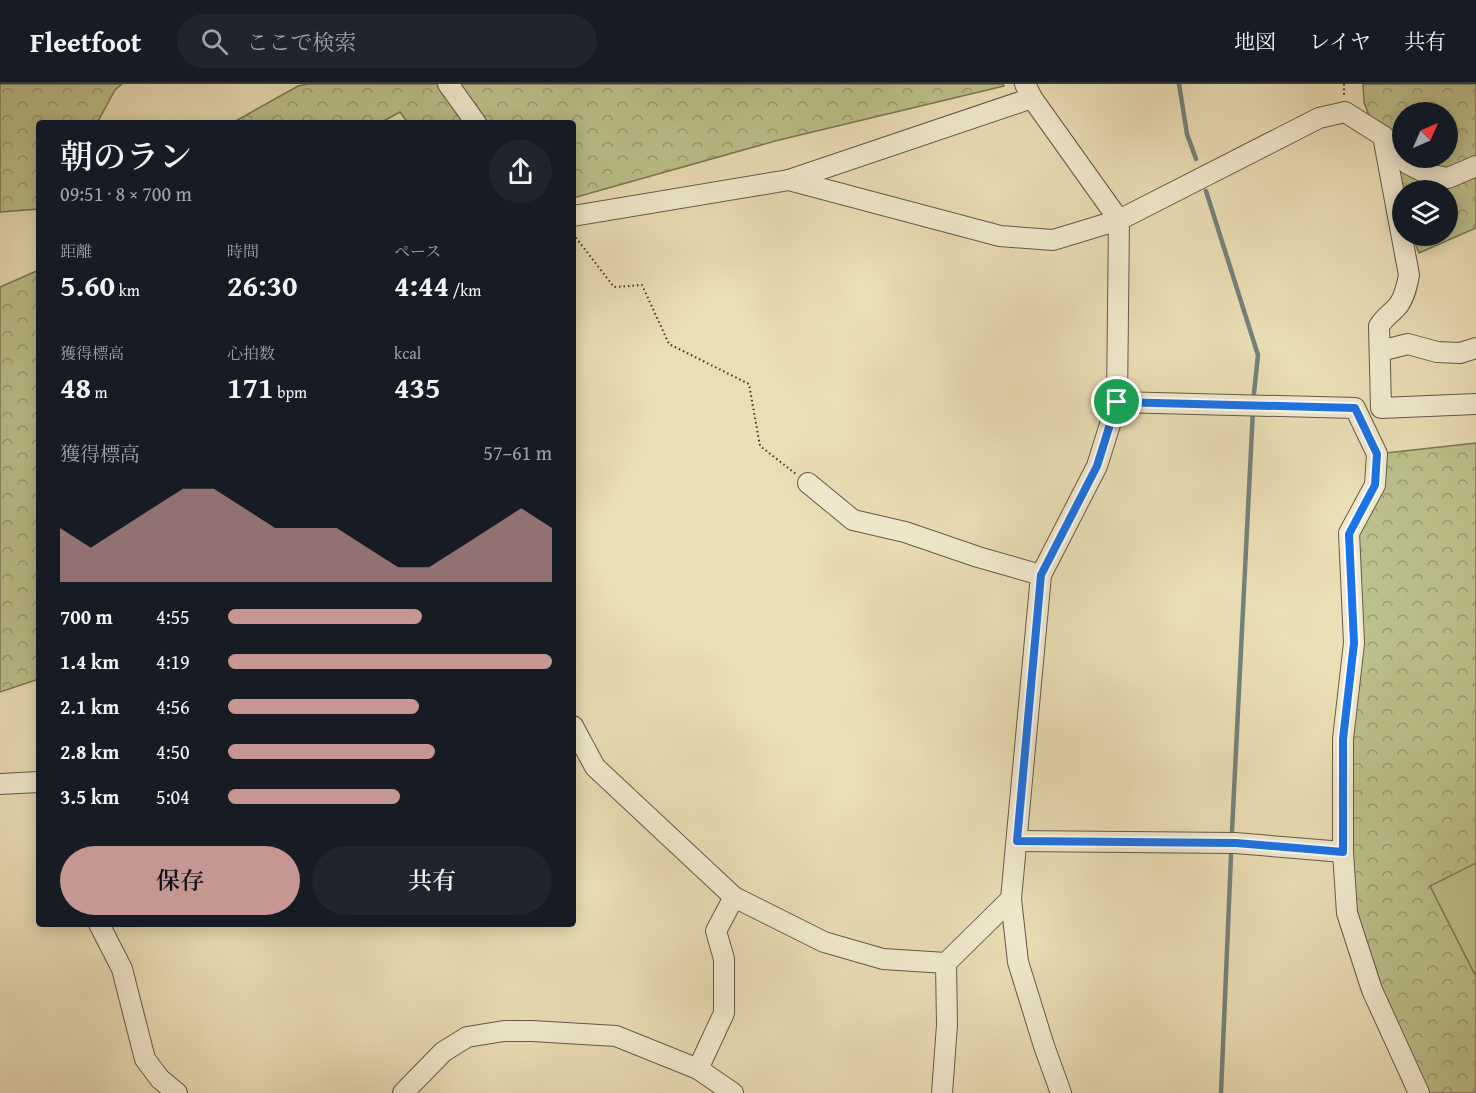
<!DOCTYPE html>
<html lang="ja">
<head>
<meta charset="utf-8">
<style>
  body { margin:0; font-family:"Gentium Book Plus","Noto Serif JP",serif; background:#20242c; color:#f1f3f6; height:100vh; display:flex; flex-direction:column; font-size:22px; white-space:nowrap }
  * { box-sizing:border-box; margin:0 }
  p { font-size:20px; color:#9ea1a6 }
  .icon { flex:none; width:33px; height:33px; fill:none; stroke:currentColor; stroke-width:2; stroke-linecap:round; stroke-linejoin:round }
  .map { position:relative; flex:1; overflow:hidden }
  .panel { position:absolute; left:36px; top:36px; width:540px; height:807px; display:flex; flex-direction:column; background:#171b24; border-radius:6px; box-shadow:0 3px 15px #0003 }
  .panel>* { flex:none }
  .needle { width:39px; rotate:45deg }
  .buttons { position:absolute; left:1392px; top:18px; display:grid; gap:12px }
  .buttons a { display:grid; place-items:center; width:66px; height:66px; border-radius:50%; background:#171b24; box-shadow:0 3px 15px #0003; font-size:30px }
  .pin { position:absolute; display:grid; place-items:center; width:51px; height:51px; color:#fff; margin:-26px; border:3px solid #fff; border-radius:50%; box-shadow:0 2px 6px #0007 }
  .round { display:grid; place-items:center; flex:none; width:63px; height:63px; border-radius:32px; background:#20242c }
  .headline { display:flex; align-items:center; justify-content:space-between; height:102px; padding:0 24px }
  h1 { font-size:33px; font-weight:600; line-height:45px }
  .metrics { display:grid; grid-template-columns:repeat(3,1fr); gap:9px; height:102px; padding:6px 24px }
  .metrics div { display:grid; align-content:center }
  .metrics b { font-size:30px; font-weight:600 }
  .metrics small { font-size:16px; font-weight:400 }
  .metrics p { font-size:16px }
  .chart { height:168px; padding:12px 24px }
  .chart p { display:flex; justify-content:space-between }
  .chart svg { width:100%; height:108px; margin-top:6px; fill:#c59692; opacity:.7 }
  .action { display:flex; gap:12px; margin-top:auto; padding:12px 24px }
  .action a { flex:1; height:69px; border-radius:36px; background:#c59692; color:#111; font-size:24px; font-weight:600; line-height:69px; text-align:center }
  .action a+a { background:#20242c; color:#f1f3f6 }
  ul { padding:0 24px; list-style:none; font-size:20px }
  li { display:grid; grid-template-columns:96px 72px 1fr; align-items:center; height:45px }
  li i { height:15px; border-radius:8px; background:#c59692 }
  header { display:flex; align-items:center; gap:36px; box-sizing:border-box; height:84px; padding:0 30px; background:#171b24; border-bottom:2px solid #363941 }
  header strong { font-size:28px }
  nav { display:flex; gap:33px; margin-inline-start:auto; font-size:21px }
  .search { width:420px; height:54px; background:#20242c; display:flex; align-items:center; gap:15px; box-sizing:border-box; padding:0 21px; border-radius:33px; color:#9ea1a6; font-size:22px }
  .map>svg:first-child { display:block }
</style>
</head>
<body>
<header>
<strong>Fleetfoot</strong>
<div class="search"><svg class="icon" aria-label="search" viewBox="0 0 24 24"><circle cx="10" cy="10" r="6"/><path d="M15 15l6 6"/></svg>ここで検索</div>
<nav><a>地図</a><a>レイヤ</a><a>共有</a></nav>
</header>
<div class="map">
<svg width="1476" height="1009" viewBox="0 0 1476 1009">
  <defs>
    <pattern id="forest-crowns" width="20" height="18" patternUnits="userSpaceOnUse" patternTransform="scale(1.5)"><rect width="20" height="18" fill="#bcc08a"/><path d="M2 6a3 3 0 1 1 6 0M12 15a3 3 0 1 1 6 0" fill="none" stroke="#9a9c71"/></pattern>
  </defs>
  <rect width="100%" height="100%" fill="#eadeb4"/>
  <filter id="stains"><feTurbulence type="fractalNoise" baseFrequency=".00333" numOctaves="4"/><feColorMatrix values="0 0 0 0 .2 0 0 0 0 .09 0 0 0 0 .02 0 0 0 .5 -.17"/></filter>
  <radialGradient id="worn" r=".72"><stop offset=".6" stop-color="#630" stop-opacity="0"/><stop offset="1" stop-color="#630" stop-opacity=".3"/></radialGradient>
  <g fill="url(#forest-crowns)" stroke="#7a7657" stroke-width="1.5" fill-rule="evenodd">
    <path d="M0 0H122L115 6 97 39H39V125L0 128Z"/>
    <path d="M308 0H1003L1004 2 775 57 573 114V39H408L400 28 380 39H232L298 2Z"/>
    <path d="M1363 0H1476V144L1419 169 1412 152H1448V106H1402V124L1364 18ZM1402 28H1448V74H1402Z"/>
    <path d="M39 186V595L0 608V203Z"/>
    <path d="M1476 359V1009H1419L1347 829 1349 449 1377 370Z"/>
  </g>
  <path fill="#bcc08a" stroke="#7a7657" stroke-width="1.5" d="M1476 779V893L1430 802Z"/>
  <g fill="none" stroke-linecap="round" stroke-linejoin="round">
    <g stroke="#74827c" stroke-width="4.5">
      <path d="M1179 0 1187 50 1196 75"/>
      <path d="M1206 107 1258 271 1254 309"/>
      <path d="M1232 747 1253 325"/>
      <path d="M1221 1009 1231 771"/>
    </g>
    <defs>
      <g id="minor">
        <path d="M448 0 476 39"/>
        <path d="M1025 0 1032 14 1119 136 1117 318 1097 382 1041 491 1011 815 1018 878 1044 962 1061 1009"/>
        <path d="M1383 52 1409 191C1407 202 1404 216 1396 224 1390 230 1384 234 1379 242L1381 324 1476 320"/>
        <path d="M789 96 1032 14"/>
        <path d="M573 132 789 96 1000 152 1053 156 1119 136 1319 34 1345 28 1383 52 1408 80 1428 90 1448 94 1476 82"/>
        <path d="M1380 267 1408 260 1437 268 1460 269 1476 264"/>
        <path d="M1117 318 1355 324 1377 370 1375 401 1349 449 1354 559 1343 655V768L1347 829 1372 906 1419 1009"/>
        <path d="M808 399 853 436 905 448 978 473 1041 491"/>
        <path d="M573 642 595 683 734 813 824 858 883 875 946 879 1011 815"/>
        <path d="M0 700 39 698"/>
        <path d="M1017 757 1235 759 1343 768"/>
        <path d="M99 840 122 885 145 975 160 995 177 1009"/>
        <path d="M698 985 724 929V875L716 847 734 813"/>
        <path d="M403 1009 443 968 467 953 504 947H532L616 952 698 985 733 1009"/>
        <path d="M942 1009 947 941 946 879"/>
      </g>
    </defs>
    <use href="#minor" stroke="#655948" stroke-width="22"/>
    <g stroke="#392d24" stroke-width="2" stroke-dasharray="1.5 3" stroke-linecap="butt">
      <path d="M1344 0V12"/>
      <path d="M573 150 614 203 642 201 669 260 749 300 760 362 796 390"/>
    </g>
    <use href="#minor" stroke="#f1eace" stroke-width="20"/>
  </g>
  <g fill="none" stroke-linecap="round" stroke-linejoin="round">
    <defs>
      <path id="route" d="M1117 318 1355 324 1377 370 1375 401 1349 450 1354 559 1343 655V768L1236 759 1017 757 1041 491 1097 382Z"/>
    </defs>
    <use href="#route" stroke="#fff" stroke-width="12"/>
    <use href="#route" stroke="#1a73e8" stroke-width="8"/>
  </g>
  <rect width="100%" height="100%" filter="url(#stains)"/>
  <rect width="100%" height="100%" fill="url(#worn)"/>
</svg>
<div class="buttons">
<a><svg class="needle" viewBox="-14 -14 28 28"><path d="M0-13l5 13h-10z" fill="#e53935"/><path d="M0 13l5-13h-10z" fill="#9ea1a6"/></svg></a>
<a><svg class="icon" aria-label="layers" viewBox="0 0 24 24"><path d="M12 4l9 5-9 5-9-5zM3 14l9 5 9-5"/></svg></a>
</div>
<div class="pin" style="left:1117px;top:318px;background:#1e9e55"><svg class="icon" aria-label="arrive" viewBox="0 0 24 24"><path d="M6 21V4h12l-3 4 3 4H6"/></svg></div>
<section class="panel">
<div class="headline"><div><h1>朝のラン</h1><p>09:51 · 8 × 700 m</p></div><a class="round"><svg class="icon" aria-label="share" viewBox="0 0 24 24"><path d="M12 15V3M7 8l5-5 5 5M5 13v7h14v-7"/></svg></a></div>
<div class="metrics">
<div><p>距離</p><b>5.60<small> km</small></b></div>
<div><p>時間</p><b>26:30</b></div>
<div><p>ペース</p><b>4:44<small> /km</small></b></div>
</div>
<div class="metrics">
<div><p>獲得標高</p><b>48<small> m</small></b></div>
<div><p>心拍数</p><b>171<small> bpm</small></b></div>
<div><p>kcal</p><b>435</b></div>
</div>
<div class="chart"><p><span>獲得標高</span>57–61 m</p>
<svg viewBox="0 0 160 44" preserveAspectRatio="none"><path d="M0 44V22L10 30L20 22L30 14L40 6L50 6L60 14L70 22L80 22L90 22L100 30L110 38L120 38L130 30L140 22L150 14L160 22V44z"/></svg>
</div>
<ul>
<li><b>700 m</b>4:55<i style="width:60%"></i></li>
<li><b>1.4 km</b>4:19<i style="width:100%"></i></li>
<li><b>2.1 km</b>4:56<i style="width:59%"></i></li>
<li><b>2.8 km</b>4:50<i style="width:64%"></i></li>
<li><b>3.5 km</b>5:04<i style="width:53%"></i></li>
</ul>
<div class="action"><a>保存</a><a>共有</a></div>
</section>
</div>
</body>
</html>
